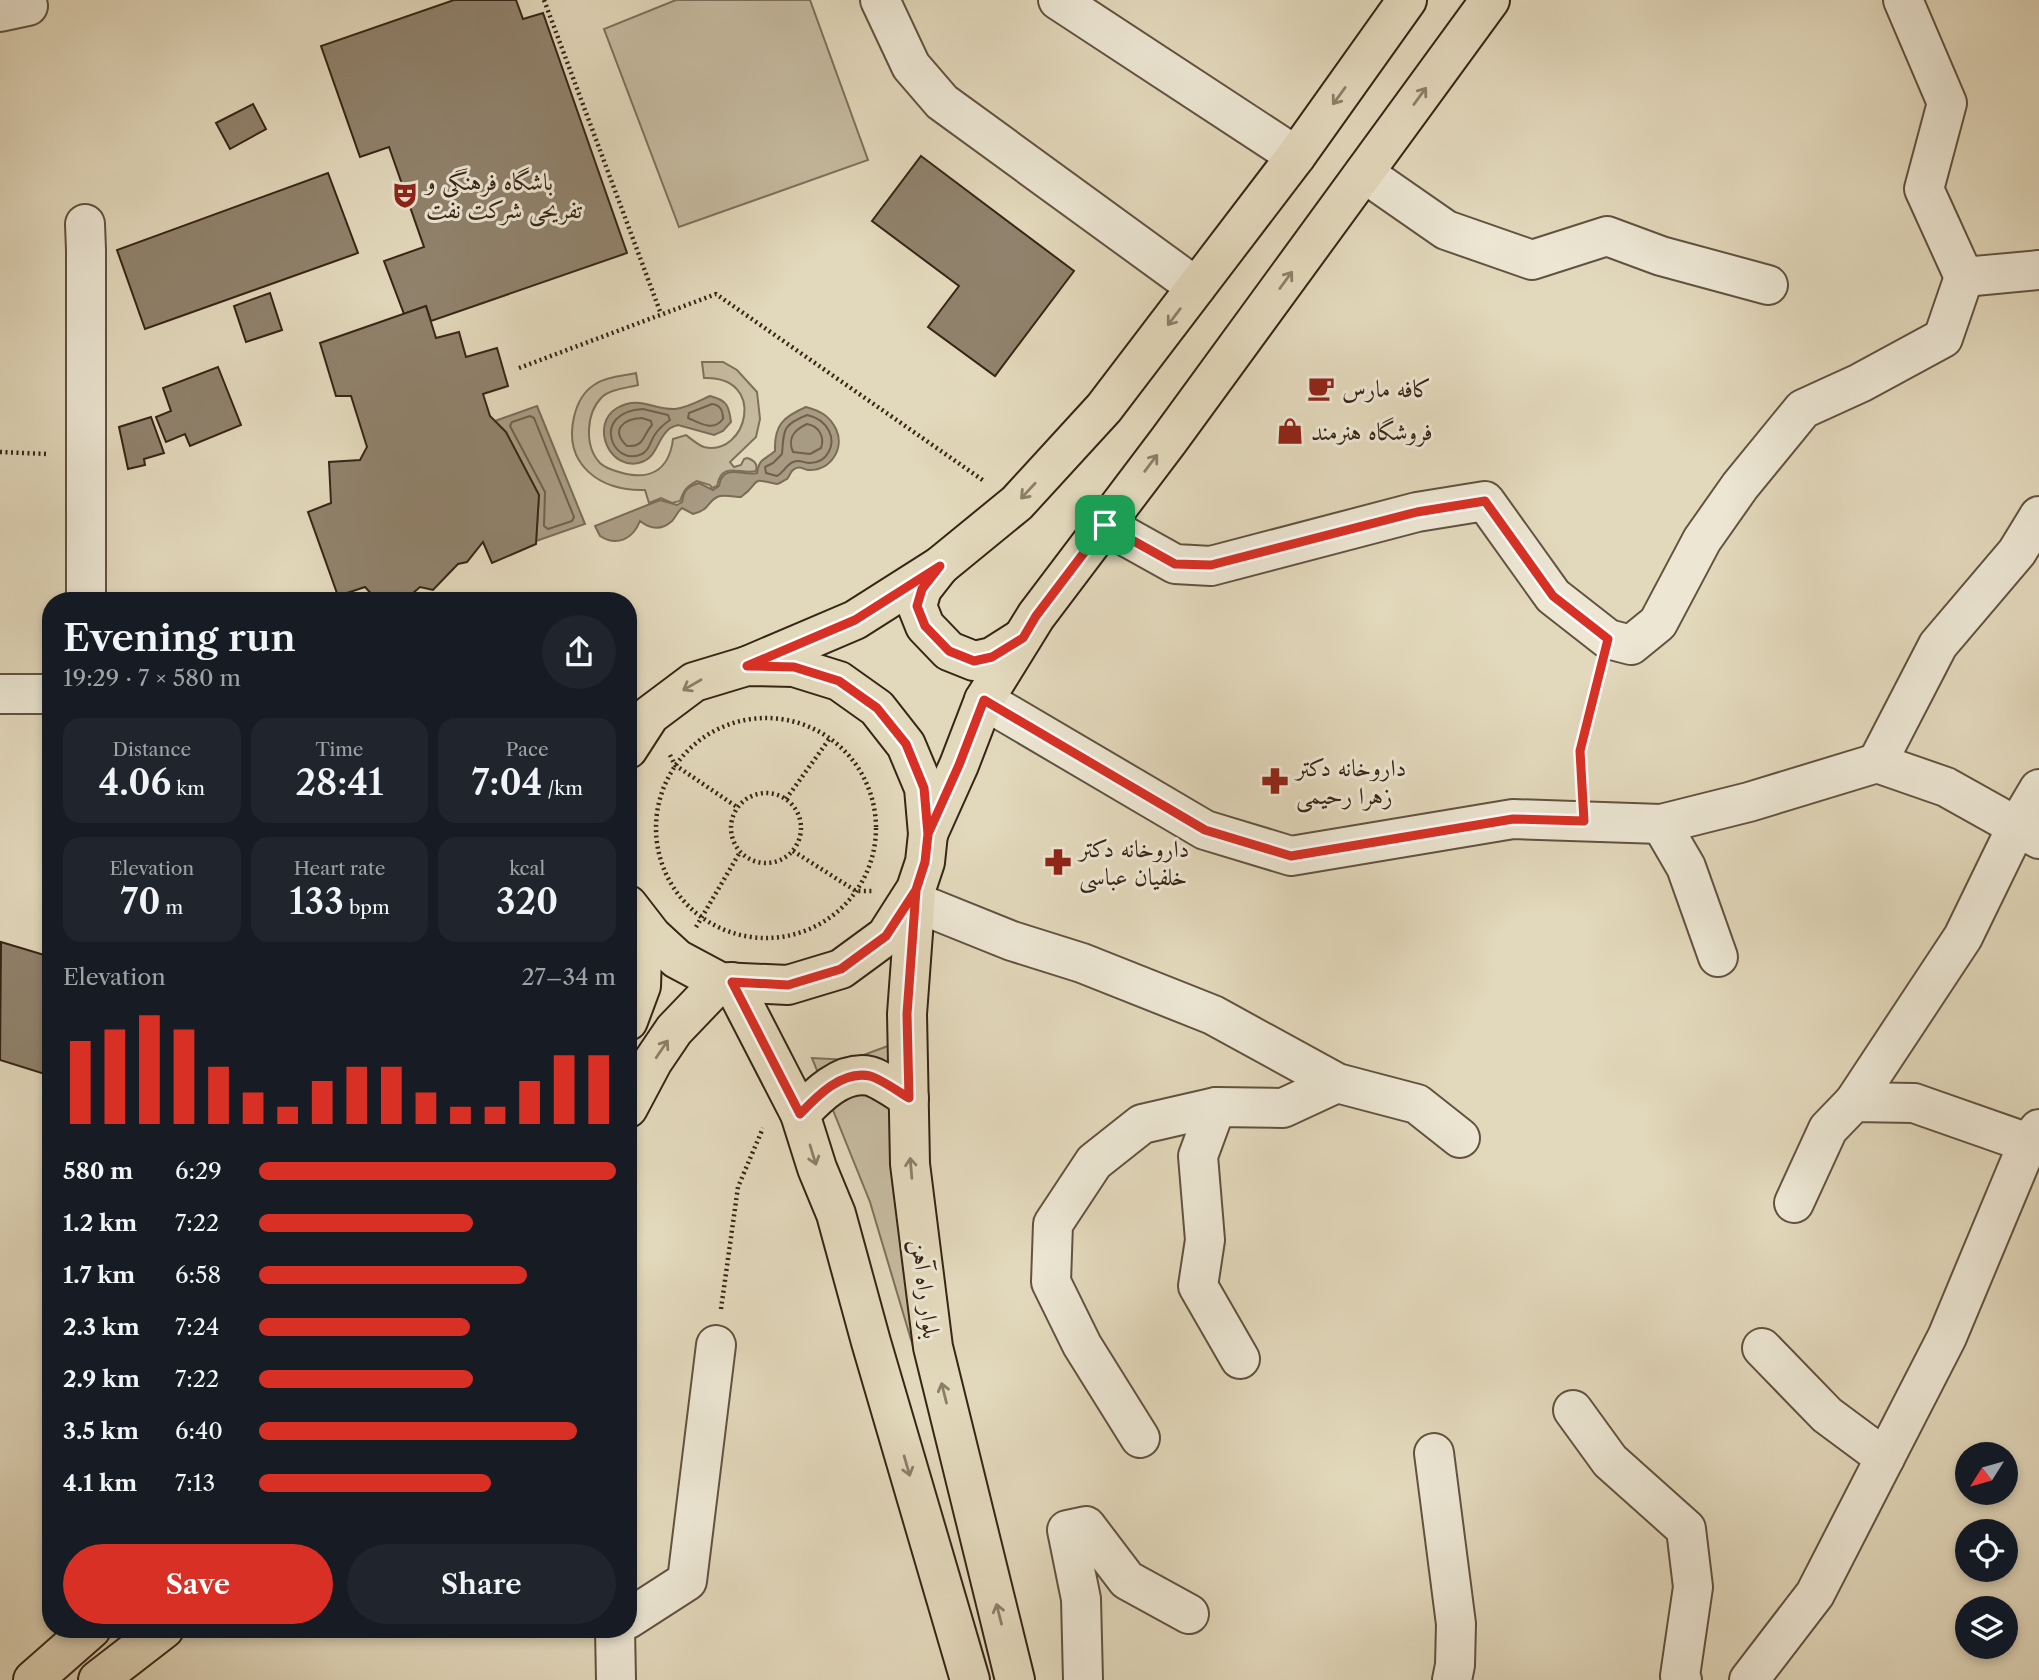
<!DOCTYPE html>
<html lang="en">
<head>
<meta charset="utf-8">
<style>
  body { margin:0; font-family:"Libre Caslon Text",Amiri,serif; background:#20242c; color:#f1f3f6; height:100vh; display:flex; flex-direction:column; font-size:26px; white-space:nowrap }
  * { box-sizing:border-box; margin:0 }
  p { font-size:23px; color:#9ea1a6 }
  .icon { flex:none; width:38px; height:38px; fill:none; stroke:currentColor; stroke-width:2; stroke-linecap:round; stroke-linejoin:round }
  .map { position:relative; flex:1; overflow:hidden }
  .details { position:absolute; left:42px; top:592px; width:595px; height:1046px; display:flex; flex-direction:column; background:#171b24; border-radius:28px; box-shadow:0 4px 10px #0003 }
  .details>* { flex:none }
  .needle { width:46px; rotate:233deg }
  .fabs { position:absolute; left:1955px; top:1442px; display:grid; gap:14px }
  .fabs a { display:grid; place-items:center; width:63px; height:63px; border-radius:50%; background:#171b24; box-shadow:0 4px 10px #0003; font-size:35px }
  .pin { position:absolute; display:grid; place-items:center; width:60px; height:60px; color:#fff; margin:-30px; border-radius:14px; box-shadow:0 4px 10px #0006 }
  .round { display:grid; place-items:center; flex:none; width:74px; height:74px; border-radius:37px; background:#20242c }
  .headline { display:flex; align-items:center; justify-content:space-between; height:119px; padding:0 21px }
  h1 { font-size:38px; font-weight:600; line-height:52px }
  .stats { display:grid; grid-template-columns:repeat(3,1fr); gap:10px; height:119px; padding:7px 21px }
  .stats div { display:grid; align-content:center; border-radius:18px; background:#20242c; text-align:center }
  .stats b { font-size:35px; font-weight:600 }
  .stats small { font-size:19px; font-weight:400 }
  .stats p { font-size:19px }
  .chart { height:196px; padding:14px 21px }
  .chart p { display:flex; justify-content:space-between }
  .chart svg { width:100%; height:126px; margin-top:7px; stroke:#d93025; stroke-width:6 }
  .cta { display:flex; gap:14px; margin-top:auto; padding:14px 21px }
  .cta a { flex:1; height:80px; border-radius:42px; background:#d93025; color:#fff; font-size:28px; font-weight:600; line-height:80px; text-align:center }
  .cta a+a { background:#20242c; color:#f1f3f6 }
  ul { padding:0 21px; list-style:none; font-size:23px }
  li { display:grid; grid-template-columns:112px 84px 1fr; align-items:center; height:52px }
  li i { height:18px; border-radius:9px; background:#d93025 }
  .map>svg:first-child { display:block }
</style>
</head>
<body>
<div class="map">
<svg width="2039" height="1680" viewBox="0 0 2039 1680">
  <rect width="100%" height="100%" fill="#e2d8bb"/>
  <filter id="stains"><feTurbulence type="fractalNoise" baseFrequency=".00286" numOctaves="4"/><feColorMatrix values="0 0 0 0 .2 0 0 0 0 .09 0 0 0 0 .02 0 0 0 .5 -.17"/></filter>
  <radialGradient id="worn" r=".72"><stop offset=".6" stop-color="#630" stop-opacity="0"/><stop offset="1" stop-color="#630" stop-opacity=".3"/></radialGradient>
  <g fill="#c5ba9f" stroke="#7e705a" stroke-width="2">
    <path d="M676 0H810L868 160 679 227 604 29Z"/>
    <path d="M702 362H723L737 370 757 392 760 419 756 437 730 462 734 467 741 465 744 459 747 458C754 460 758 464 756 471 740 475 722 460 717 486L712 488 710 485 697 481C686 487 684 490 680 501L672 503 661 498 649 503 645 490C600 492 563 464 574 417 577 404 583 392 594 385 605 377 623 376 636 373L638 385C627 388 611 389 602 397 586 413 584 446 600 463 605 468 612 470 619 472 648 481 669 472 673 439L686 435C691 439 698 445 704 447 747 457 768 376 704 378Z"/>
    <path d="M888 1046 921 1328 915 1353 870 1202 812 1058 850 1060Z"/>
  </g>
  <g fill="#a89b83" stroke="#7b6c57" stroke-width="2">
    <path d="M710 396C727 400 729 406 731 422L723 431 714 435 678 425C675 426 671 427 669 429 657 439 657 457 642 462 610 473 589 425 617 408 640 395 653 410 675 409 687 408 699 401 710 396Z"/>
    <path d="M537 406 585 524 536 541 539 495 506 432 495 421Z"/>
    <path d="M806 407C820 411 829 415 836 429 845 448 831 471 808 470 803 469 799 465 793 470 791 471 789 477 787 479 786 479 779 484 777 484 747 477 763 481 741 497 735 497 723 494 717 497 706 503 711 509 693 514L682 508C677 512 676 517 672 521 661 531 650 529 640 521 633 539 617 547 600 536L595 526 660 500 677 505 682 502C684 490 687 487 699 483L713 490 719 486C723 462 744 477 757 473 759 458 765 460 775 451 774 425 783 417 806 407Z"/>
  </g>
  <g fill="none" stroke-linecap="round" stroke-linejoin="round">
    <g stroke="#70604c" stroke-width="2">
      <path d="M712 404C721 405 723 411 723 419 713 432 700 423 688 418L689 413Z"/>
      <path d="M643 409 668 415 670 420C664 424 658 429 654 436 650 442 650 450 642 454 612 468 590 412 643 409Z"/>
      <path d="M807 415C817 417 824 421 829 431 836 445 827 463 810 463 803 463 800 459 793 462 786 465 784 472 777 476L766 473 765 467 773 463 782 454C784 430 782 425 807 415Z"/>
      <path d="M530 416 534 418 574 517 572 521 548 529 544 526 545 492 510 426 512 422Z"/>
      <path d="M642 418 651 421 652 425C642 436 645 447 627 446 610 430 623 419 642 418Z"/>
      <path d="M807 424C819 426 825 437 821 448L810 454 793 452C787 438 794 430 807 424Z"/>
    </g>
  </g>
  <g fill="#90826c" stroke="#372516" stroke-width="2">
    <path d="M454 0H516L523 19 543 13 627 253 431 321 426 306 404 314 384 261 424 247 389 147 360 157 321 46Z"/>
    <path d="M253 104 266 129 230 149 216 123Z"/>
    <path d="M921 156 1074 271 995 376 928 327 959 286 872 221Z"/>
    <path d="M328 173 358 253 145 329 117 250Z"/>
    <path d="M270 293 282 330 246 342 234 306Z"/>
    <path d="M426 306 436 338 459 332 466 357 497 348 508 386 483 394 490 416 506 432 539 495 536 544 492 563 483 542 467 562 458 564 433 590 420 587 405 600H377L365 587 338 596 308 512 331 503 329 462 360 460 367 447 351 396H336L320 343Z"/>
    <path d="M218 367 241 425 190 446 185 434 166 442 156 417 171 411 163 388Z"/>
    <path d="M151 417 164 453 144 459 145 465 128 469 119 427Z"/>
    <path d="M1 942 51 957V1076L0 1060Z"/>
  </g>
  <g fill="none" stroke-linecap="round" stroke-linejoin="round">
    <defs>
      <g id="minor">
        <path d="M880 0 911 66 942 102 1196 287"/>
        <path d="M1058 0 1296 156"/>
        <path d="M1903 0 1947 103 1924 189 1964 277 2039 270"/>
        <path d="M0 12 28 6"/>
        <path d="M1364 173 1446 230 1532 260 1607 236 1661 256 1768 285"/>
        <path d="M85 224 86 250V600"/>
        <path d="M1105 525 1175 564 1211 566 1417 512 1485 501 1553 596 1608 639 1631 645 1658 623 1702 540 1740 486 1803 409 1860 383 1943 338 1964 277"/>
        <path d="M0 694H51"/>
        <path d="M984 700 1205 830 1291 856 1513 819 1661 824 1749 802 1877 763 1946 787 2039 839"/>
        <path d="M1877 763 1938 645 2017 552 2039 516"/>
        <path d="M1661 824 1686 867 1718 957"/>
        <path d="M915 902 1012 941 1082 963 1213 1015 1337 1083 1417 1104 1460 1138"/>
        <path d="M1854 1102 1963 937 2017 826 2039 789"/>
        <path d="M1216 1107 1198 1156 1205 1240 1198 1286 1240 1359"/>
        <path d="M1794 1203 1828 1129 1854 1102 1914 1103 2028 1143"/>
        <path d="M1762 1348 1827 1415 1885 1458"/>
        <path d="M1573 1410 1610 1461 1686 1529 1693 1587 1680 1676 1682 1680"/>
        <path d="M1140 1438 1082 1345 1051 1282 1053 1224 1094 1162 1142 1124 1216 1107 1283 1108 1337 1083"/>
        <path d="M1434 1453 1456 1624 1455 1665 1452 1680"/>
        <path d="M628 1619 687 1581 716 1345"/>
        <path d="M615 1629 616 1680"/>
        <path d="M1083 1680 1081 1599 1067 1530 1086 1526 1127 1580 1189 1614"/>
        <path d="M1749 1680 1815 1594 1947 1337 2028 1143 2039 1129"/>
      </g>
      <g id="major">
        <path d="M940 566 922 589 917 606 925 626 949 651 974 661 992 657 1022 638"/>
        <path d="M747 666 855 620 940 566 1017 503 1104 408 1296 156 1407 0"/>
        <path d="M628 749 650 715 694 682 747 666 794 667 839 681 877 708 906 745 924 788 928 834 925 862 916 889 886 936 841 969 788 985 720 982 677 959 652 936 628 905"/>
        <path d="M928 834 959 765 984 700 1036 616 1169 440 1490 0"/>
        <path d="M916 892 907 1014 910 1164 933 1347 1015 1680"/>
        <path d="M732 982 800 1114 817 1168 836 1214 871 1342 970 1680"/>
        <path d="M628 1021 641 986 643 925"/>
        <path d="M628 1108 653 1061 674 1030 720 982"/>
        <path d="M800 1114C817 1096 842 1070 870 1076 881 1079 899 1092 909 1098"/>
        <path d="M33 1680 91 1629"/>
        <path d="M98 1680 164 1629"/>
      </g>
    </defs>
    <use href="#minor" stroke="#62523f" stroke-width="42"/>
    <use href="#major" stroke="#372516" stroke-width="42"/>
    <g stroke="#372516" stroke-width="4.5" stroke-dasharray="2 3.5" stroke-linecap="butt">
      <path d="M544 0 661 314"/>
      <path d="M519 368 716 294 984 481"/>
      <path d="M0 452 48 454"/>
      <circle cx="766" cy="828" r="110"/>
      <path d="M670 755 675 765 737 807"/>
      <path d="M1582 785 1580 751 1600 674"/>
      <circle cx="766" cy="828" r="35"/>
      <path d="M786 799 830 738"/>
      <path d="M793 851 856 891H872"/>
      <path d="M696 927 740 852"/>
      <path d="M721 1309 738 1187 763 1128"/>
    </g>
    <use href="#minor" stroke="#ece6d3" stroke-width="38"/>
    <use href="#major" stroke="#e2d8bb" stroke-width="38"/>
  </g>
  <defs><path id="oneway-shaft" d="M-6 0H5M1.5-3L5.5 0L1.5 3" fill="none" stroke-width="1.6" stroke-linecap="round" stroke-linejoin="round" transform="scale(1.75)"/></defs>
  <g stroke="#8c7e68">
    <use href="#oneway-shaft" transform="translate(1339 96) rotate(126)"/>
    <use href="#oneway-shaft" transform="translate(1420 96) rotate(-54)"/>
    <use href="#oneway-shaft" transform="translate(1286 280) rotate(-54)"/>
    <use href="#oneway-shaft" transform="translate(1174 317) rotate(127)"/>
    <use href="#oneway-shaft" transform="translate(1151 463) rotate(-53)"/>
    <use href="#oneway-shaft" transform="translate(1028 491) rotate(133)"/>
    <use href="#oneway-shaft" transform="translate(692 685) rotate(150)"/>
    <use href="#oneway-shaft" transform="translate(662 1049) rotate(-56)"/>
    <use href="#oneway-shaft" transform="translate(813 1155) rotate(73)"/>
    <use href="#oneway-shaft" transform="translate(911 1168) rotate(-95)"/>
    <use href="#oneway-shaft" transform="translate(944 1393) rotate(-104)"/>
    <use href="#oneway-shaft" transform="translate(907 1466) rotate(74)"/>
    <use href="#oneway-shaft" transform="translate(999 1614) rotate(-104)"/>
  </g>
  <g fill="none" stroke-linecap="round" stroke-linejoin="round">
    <defs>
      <path id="route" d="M1105 525 1036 616 1023 638 992 657 974 661 949 651 925 626 917 606 922 589 940 566 855 620 747 666 794 667 839 681 877 708 906 744 924 788 928 834 925 862 916 890 886 936 841 969 788 985 732 982 800 1114C817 1096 842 1070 870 1076 881 1079 899 1092 909 1098L907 1014 916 890 925 862 928 834 959 765 984 700 1205 830 1291 856 1513 819 1584 821 1580 751 1608 639 1553 596 1485 501 1417 512 1211 565 1175 564 1105 525"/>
    </defs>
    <use href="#route" stroke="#fff" stroke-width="14"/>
    <use href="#route" stroke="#d93025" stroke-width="9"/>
  </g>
  <defs>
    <symbol id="theatre-bare" viewBox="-9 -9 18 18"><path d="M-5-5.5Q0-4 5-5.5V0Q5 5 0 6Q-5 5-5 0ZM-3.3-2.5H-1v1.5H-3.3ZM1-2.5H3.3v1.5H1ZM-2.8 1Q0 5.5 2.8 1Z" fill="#8f2418" stroke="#ece6d3" stroke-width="2.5" paint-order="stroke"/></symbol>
    <symbol id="cafe-bare" viewBox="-9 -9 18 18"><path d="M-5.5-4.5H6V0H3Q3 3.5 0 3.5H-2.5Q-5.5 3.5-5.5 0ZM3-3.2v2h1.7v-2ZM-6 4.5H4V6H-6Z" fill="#8f2418" stroke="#ece6d3" stroke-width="2.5" paint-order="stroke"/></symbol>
    <symbol id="shop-bare" viewBox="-9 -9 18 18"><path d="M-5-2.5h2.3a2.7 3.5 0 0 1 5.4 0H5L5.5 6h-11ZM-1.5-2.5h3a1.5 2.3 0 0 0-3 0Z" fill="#8f2418" stroke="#ece6d3" stroke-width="2.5" paint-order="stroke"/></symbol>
    <symbol id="pharmacy-bare" viewBox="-9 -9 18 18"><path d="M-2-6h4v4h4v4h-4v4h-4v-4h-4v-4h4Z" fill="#8f2418" stroke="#ece6d3" stroke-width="2.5" paint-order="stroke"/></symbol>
  </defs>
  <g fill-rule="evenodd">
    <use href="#theatre-bare" x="386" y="176" width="38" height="38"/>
    <use href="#cafe-bare" x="1302" y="369" width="38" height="38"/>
    <use href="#shop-bare" x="1271" y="412" width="38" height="38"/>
    <use href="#pharmacy-bare" x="1256" y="762" width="38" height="38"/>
    <use href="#pharmacy-bare" x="1039" y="843" width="38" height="38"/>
  </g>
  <g text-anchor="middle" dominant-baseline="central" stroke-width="6" stroke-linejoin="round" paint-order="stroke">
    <g font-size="24" fill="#372516" stroke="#ece6d3" text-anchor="start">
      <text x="426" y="181">باشگاه فرهنگی و<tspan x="426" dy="28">تفریحی شرکت نفت</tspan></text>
      <text x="1342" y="388">کافه مارس</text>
      <text x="1311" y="431">فروشگاه هنرمند</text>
      <text x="1296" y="767">داروخانه دکتر<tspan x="1296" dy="28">زهرا رحیمی</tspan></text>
      <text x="1079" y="848">داروخانه دکتر<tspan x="1079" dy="28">خلفیان عباسی</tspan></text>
    </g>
    <g font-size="24" fill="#372516" stroke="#ece6d3">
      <text transform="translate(926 1289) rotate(83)">بلوار راه آهن</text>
    </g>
  </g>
  <rect width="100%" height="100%" filter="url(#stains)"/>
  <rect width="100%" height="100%" fill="url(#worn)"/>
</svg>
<div class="fabs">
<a><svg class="needle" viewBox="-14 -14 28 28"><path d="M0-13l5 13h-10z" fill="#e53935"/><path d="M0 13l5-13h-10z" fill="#9ea1a6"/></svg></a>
<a><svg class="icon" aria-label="locate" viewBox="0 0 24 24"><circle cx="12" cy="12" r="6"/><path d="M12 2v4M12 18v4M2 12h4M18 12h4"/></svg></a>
<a><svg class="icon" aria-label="layers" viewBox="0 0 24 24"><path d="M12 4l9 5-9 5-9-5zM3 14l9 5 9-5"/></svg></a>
</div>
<div class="pin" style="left:1105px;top:525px;background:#1e9e55"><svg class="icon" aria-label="arrive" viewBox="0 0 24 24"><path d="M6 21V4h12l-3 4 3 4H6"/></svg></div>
<section class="details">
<div class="headline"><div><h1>Evening run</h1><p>19:29 · 7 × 580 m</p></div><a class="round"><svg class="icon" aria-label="share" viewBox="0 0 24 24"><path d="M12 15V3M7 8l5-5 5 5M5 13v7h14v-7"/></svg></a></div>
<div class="stats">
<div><p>Distance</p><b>4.06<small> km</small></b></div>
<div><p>Time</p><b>28:41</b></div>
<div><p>Pace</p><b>7:04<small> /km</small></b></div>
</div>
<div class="stats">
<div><p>Elevation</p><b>70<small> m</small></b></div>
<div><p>Heart rate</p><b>133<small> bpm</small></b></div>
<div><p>kcal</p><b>320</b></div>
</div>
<div class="chart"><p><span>Elevation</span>27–34 m</p>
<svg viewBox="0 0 160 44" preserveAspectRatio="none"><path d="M5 44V15M15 44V11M25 44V6M35 44V11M45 44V24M55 44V33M65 44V38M75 44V29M85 44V24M95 44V24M105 44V33M115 44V38M125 44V38M135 44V29M145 44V20M155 44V20"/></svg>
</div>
<ul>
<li><b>580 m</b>6:29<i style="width:100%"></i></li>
<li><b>1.2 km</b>7:22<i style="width:60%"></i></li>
<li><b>1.7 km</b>6:58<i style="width:75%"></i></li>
<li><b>2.3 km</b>7:24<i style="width:59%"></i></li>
<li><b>2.9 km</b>7:22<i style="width:60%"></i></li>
<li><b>3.5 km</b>6:40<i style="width:89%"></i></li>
<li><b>4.1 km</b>7:13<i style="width:65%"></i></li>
</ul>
<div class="cta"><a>Save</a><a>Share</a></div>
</section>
</div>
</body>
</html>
